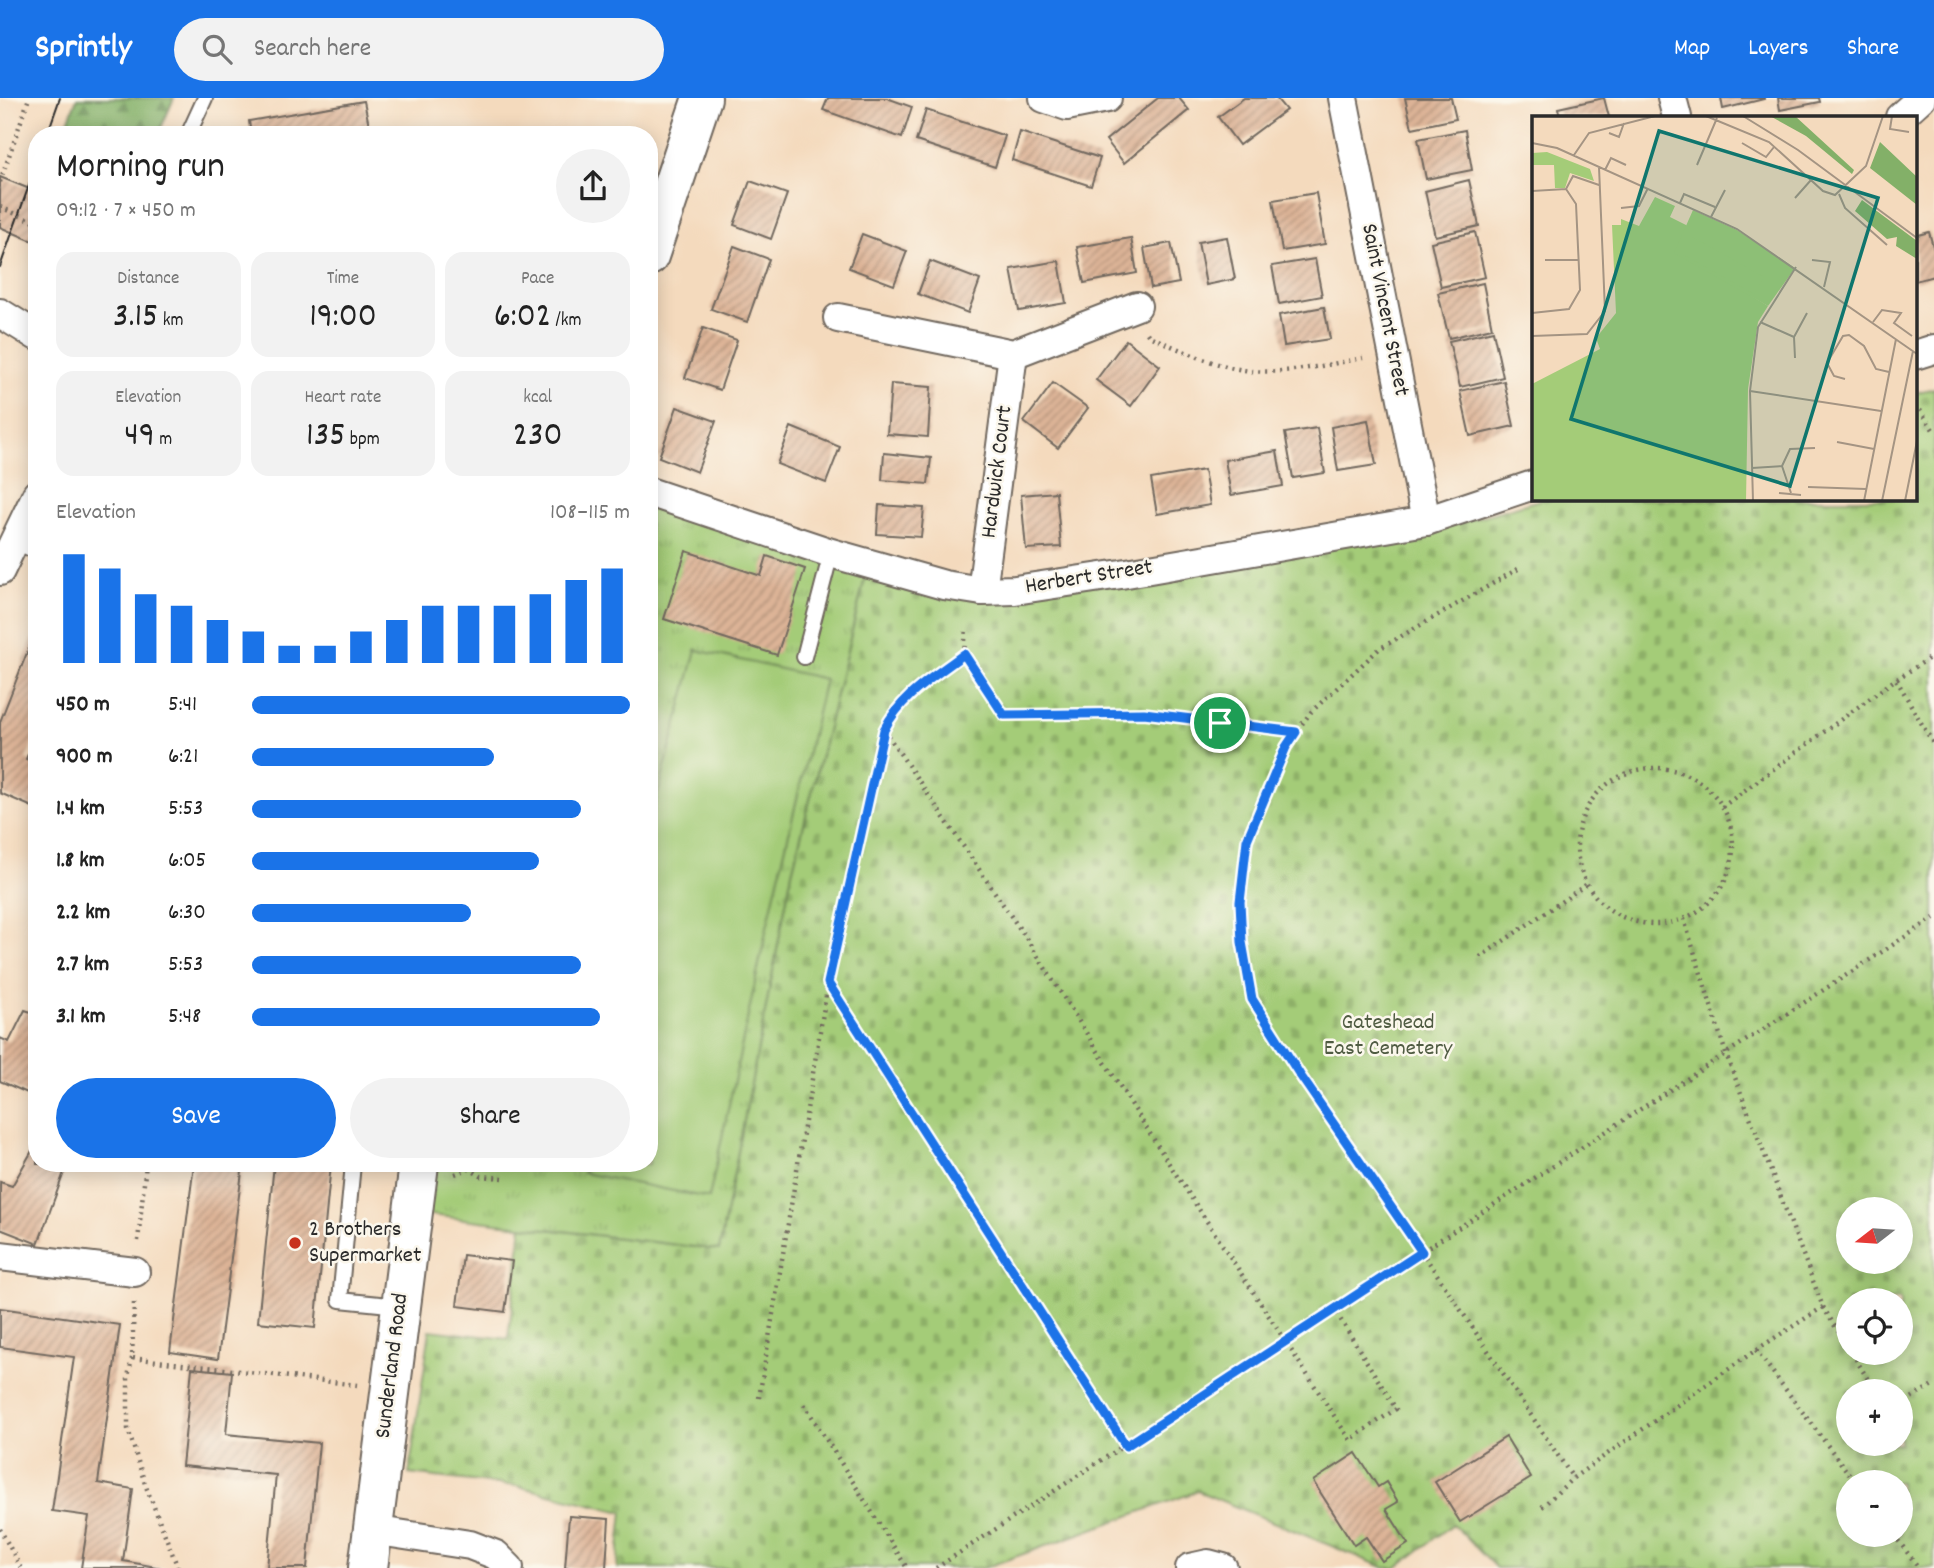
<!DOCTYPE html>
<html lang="en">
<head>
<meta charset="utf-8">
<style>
  body { margin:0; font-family:Dekko,sans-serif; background:#f2f2f2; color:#222; height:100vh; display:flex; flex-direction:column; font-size:26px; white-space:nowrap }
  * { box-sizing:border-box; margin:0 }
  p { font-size:23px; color:#767676 }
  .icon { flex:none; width:38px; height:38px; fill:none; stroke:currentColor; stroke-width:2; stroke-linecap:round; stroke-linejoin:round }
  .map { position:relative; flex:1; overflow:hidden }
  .details { position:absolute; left:28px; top:28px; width:630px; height:1046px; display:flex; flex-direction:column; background:#fff; border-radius:28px; box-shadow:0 4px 18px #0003 }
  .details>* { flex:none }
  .needle { width:46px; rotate:253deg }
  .fabs { position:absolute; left:1836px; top:1099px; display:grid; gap:14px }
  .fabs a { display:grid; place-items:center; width:77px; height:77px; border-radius:50%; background:#fff; box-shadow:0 4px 18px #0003; font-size:35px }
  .pin { position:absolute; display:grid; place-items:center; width:60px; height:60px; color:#fff; margin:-30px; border:4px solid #fff; border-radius:50%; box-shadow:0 2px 7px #0007 }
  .round { display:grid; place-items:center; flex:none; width:74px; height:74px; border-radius:37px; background:#f2f2f2 }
  .headline { display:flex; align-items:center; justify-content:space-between; height:119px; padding:0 28px }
  h1 { font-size:38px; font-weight:600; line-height:52px }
  .metrics { display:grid; grid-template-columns:repeat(3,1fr); gap:10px; height:119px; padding:7px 28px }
  .metrics div { display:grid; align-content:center; border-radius:18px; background:#f2f2f2; text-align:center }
  .metrics b { font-size:35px; font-weight:600 }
  .metrics small { font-size:19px; font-weight:400 }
  .metrics p { font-size:19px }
  .chart { height:196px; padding:14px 28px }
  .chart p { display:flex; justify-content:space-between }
  .chart svg { width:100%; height:126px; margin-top:7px; stroke:#1a73e8; stroke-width:6 }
  .button { display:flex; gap:14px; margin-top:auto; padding:14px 28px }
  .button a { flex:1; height:80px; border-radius:42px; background:#1a73e8; color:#fff; font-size:28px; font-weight:600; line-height:80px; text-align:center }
  .button a+a { background:#f2f2f2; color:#222 }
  ul { padding:0 28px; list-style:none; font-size:23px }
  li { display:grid; grid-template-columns:112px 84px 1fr; align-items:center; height:52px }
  li i { height:18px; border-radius:9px; background:#1a73e8 }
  header { display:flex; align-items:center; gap:42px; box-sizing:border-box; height:98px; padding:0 35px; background:#1a73e8; color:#fff }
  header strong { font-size:33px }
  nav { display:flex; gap:38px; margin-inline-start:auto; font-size:24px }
  .search { width:490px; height:63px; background:#f2f2f2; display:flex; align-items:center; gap:18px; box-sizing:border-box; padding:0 24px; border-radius:38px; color:#767676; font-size:26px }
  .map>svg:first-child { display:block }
</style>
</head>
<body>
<header>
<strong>Sprintly</strong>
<div class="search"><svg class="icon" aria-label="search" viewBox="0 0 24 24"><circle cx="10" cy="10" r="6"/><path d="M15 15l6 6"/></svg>Search here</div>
<nav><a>Map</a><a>Layers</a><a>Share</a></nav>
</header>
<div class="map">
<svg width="1934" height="1470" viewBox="0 0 1934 1470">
  <defs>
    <pattern id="forest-firs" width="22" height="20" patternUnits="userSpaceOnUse" patternTransform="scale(1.75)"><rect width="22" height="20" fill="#83b068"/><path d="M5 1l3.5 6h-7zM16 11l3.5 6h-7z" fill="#6b8f56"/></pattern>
    <pattern id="cemetery-stones" width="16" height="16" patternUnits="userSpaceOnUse" patternTransform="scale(1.75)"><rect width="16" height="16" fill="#a4cc78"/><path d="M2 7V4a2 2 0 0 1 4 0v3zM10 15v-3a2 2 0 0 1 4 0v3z" fill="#8daf68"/></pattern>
    <pattern id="park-tufts" width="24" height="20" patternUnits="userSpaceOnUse" patternTransform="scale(1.75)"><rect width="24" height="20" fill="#a4cc78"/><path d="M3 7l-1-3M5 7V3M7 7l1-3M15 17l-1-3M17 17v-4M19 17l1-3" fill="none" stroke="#8daf68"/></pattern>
    <pattern id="building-hatch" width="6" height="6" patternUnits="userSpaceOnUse" patternTransform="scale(1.75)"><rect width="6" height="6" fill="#ddb497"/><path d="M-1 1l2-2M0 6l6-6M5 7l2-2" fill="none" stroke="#b3937b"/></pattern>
  </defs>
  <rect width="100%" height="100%" fill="#fbf7ec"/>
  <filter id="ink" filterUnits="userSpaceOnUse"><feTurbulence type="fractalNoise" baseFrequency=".0143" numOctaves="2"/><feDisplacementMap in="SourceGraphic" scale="14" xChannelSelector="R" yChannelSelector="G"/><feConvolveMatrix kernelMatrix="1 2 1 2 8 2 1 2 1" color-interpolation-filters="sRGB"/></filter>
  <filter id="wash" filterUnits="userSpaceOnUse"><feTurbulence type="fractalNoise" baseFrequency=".00686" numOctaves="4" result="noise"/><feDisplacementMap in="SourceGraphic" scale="28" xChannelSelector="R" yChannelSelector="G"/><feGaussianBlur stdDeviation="1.57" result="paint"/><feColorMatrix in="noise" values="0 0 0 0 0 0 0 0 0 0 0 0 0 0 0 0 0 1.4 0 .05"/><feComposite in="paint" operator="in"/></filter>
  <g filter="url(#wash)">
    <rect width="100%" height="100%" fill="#f4dabd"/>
    <path fill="url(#forest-firs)" stroke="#576e4a" stroke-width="2" d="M77 0H174L158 37H63Z"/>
    <path fill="url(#cemetery-stones)" stroke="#687c52" stroke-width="2" fill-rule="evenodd" d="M1934 290V1470H1496L1453 1426 1396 1470H1385L1198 1393 984 1470H617L623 1414 517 1388 409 1376 430 1232 508 1241 522 1128 719 1152 792 774 867 472 944 496 1419 436 1543 401H1915V295ZM1848 1111H1900V1164H1848ZM1848 1202H1900V1255H1848ZM1848 1293H1900V1346H1848ZM1848 1384H1900V1437H1848Z"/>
    <path fill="url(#park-tufts)" stroke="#687c52" stroke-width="2" d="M649 401 867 472 792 774 719 1152 422 1116 427 1066H649Z"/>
    <path fill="#a4cc78" stroke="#687c52" stroke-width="2" d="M696 552 825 581 767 829 709 1100 583 1075 585 1066H649V730Z"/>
    <g id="blocks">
      <g fill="url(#building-hatch)">
        <path d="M828 0H887L912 9 902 40 823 12Z"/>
        <path d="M1158 0H1179L1189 12 1124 65 1106 42Z"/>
        <path d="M1244 0H1276L1286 12 1239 47 1218 19Z"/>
        <path d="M1405 0H1451L1456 21 1412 30Z"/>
        <path d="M1604 0 1609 19H1560L1558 10Z"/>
        <path d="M1721 0H1764V1L1723 11Z"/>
        <path d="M1778 0H1819L1820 4 1780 12Z"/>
        <path d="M364 3 371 37H251L249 23Z"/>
        <path d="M926 12 1005 38 995 69 916 43Z"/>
        <path d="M1465 32 1472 72 1426 81 1418 41Z"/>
        <path d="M1020 34 1100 60 1091 88 1012 62Z"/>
        <path d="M0 79 37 94V145L0 129Z"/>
        <path d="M1469 82 1479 128 1435 138 1425 93Z"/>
        <path d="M750 83 787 96 771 141 734 127Z"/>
        <path d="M1316 95 1325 146 1282 153 1273 102Z"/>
        <path d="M1475 134 1485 179 1441 189 1431 144Z"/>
        <path d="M1929 134 1934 152V178L1915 183V138Z"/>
        <path d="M862 136 907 153 894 187 849 170Z"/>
        <path d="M1227 139 1235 181 1206 187 1198 144Z"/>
        <path d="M1131 140 1137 175 1084 185 1077 149Z"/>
        <path d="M1171 145 1179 185 1151 190 1144 150Z"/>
        <path d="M734 148 769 161 747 224 711 211Z"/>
        <path d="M1315 161 1322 198 1279 206 1272 168Z"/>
        <path d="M930 163 980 182 968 215 918 196Z"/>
        <path d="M1059 163 1066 205 1019 213 1011 171Z"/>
        <path d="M1483 185 1492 230 1449 240 1438 195Z"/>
        <path d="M1324 209 1330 241 1284 248 1279 217Z"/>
        <path d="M703 230 737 242 720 292 685 280Z"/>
        <path d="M1493 233 1503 279 1460 289 1449 243Z"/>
        <path d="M1126 242 1160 268 1131 308 1096 282Z"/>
        <path d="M1504 283 1514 328 1470 338 1460 293Z"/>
        <path d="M1053 285 1088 310 1058 350 1024 324Z"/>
        <path d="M891 286 931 289 928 339 887 336Z"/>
        <path d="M677 309 716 323 697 374 659 359Z"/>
        <path d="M1368 322 1376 367 1338 373 1331 329Z"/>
        <path d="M791 329 840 349 826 385 777 366Z"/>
        <path d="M1317 330 1325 375 1293 380 1285 335Z"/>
        <path d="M1277 353 1283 388 1231 397 1225 362Z"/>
        <path d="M884 355 931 360 928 386 882 382Z"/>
        <path d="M1204 372 1210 407 1157 416 1151 381Z"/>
        <path d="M1056 394 1061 449 1026 451 1021 397Z"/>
        <path d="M879 407 924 410 921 439 877 436Z"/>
        <path d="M686 453 761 478 767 458 805 471 777 557 664 521Z"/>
        <path d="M37 529V634L26 661 37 666V711L0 695V624Z"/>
        <path d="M25 912 37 916V987L32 997 0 983V940L9 944Z"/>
        <path d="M37 1044V1066H67L38 1146 0 1131V1084L12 1088Z"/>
        <path d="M194 1066H243L218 1261 170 1254Z"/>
        <path d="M274 1066H331L315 1230 258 1224Z"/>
        <path d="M463 1157 512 1163 505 1214 457 1208Z"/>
        <path d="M0 1210 120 1227 98 1385 133 1391 123 1463 162 1470H81L89 1418 52 1413 74 1259 0 1249Z"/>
        <path d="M192 1270 232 1274 226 1336 319 1345 307 1470H267L276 1377 182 1368Z"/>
        <path d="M1506 1339 1531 1380 1460 1424 1435 1384Z"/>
        <path d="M1356 1355 1378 1389 1386 1384 1398 1404 1386 1411 1408 1446 1382 1463 1366 1439 1354 1447 1313 1383Z"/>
        <path d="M569 1418 609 1421 606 1470H565Z"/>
      </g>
    </g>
  </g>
  <g filter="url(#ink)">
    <use href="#blocks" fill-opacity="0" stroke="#71685e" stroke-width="2"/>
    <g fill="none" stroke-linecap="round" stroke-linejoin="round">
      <defs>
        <g id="service">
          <path d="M188 37 205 0"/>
          <path d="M14 443 37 454"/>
          <path d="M804 559 831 455"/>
          <path d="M353 1066 340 1202 399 1208"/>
        </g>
        <g id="minor">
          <path d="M1044 0 1067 8 1107 0"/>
          <path d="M1343 0 1426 423"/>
          <path d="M1672 0 1677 19"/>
          <path d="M1900 19 1921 0"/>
          <path d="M0 215 37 238"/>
          <path d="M838 220 1013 256 1137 208"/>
          <path d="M1915 257 1934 251"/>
          <path d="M649 394 831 455 944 487 982 493 1015 492 1121 476 1426 423 1533 387"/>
          <path d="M0 473 37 396"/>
          <path d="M982 493 1013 256"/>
          <path d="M0 1158 135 1174"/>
          <path d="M372 1432 470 1447 496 1457 509 1470"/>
          <path d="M1190 1470 1208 1466 1223 1470"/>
        </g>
        <g id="secondary">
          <path d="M649 158 702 0"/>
          <path d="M368 1470 419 1066"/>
        </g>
      </defs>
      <use href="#service" stroke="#71685e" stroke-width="18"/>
      <use href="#minor" stroke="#71685e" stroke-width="32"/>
      <use href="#secondary" stroke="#71685e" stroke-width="42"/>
      <g stroke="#71685e" stroke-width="4.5" stroke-dasharray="2 5" stroke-linecap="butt">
        <path d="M0 84 29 0"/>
        <path d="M1147 235 1149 238C1181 252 1216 269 1251 273 1289 276 1326 267 1363 260"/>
        <path d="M1920 312 1934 333"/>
        <path d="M1518 471 1379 551 1311 614 1296 634 1286 649 1247 742 1240 804 1242 844 1252 901 1300 977 1422 1154 1573 1380 1756 1252 1823 1209 1726 956 1684 821"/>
        <path d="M964 557 1004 617 1144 616 1296 634"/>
        <path d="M1897 581 1934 557"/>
        <path d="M884 632 1028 843 1168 1064 1350 1342 1396 1311 1334 1211"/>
        <circle cx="1655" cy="748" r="78"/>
        <path d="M1722 709 1896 581 1934 647"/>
        <path d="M1480 859 1587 786"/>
        <path d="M828 885 1126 1348"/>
        <path d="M455 1076 469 1071 481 1078 503 1080"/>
        <path d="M138 1143 146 1066"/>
        <path d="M134 1205 132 1260 357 1287"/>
        <path d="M1823 1209 1848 1249"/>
        <path d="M1756 1252 1855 1384"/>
        <path d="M1852 1255 1875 1293"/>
        <path d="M132 1260 128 1279V1331L145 1386 178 1470"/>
        <path d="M759 1300 828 885 884 632C901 597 934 579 964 557L966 529"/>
        <path d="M804 1306 907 1470"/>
        <path d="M1900 1307 1934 1286"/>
        <path d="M1542 1409 1573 1380"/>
        <path d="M0 1431 21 1470"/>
        <path d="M1894 1437 1919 1470"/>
        <path d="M936 1470 1934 820"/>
      </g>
      <use href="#service" stroke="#fff" stroke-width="14"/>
      <use href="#minor" stroke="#fff" stroke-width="28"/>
      <use href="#secondary" stroke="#fff" stroke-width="38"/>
      <g stroke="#2b2b2b" stroke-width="2">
        <path d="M47 37 60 0"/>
        <path d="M0 169 37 65"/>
      </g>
      <path stroke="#71685e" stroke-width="4.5" stroke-dasharray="2 5" stroke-linecap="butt" d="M0 109 37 125"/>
    </g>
  </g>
  <g fill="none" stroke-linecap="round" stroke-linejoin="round" filter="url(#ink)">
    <defs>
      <path id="route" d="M964 556 1004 617 1144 615 1296 634 1286 649 1247 742 1240 804 1242 844 1252 901 1300 977 1422 1154 1126 1348 828 885 884 632C901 597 934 579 964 556Z"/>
    </defs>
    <use href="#route" stroke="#fff" stroke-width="14"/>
    <use href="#route" stroke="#1a73e8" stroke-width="9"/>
  </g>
  <circle fill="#c8321e" stroke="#fbf7ec" stroke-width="2.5" cx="295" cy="1145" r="7"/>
  <g text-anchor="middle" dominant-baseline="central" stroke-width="5" stroke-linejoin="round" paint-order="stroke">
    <g font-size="23" fill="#2b2b2b" stroke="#fbf7ec">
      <text transform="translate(1384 212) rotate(79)">Saint Vincent Street</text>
      <text transform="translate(998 374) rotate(-83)">Hardwick Court</text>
      <text transform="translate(1089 480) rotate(-9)">Herbert Street</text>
      <text transform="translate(393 1268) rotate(-83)">Sunderland Road</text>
    </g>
    <g font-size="23" fill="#4f5b42" stroke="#fbf7ec">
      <text x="1388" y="925">Gateshead<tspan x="1388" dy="26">East Cemetery</tspan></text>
    </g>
    <g font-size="23" fill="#2b2b2b" stroke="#fbf7ec" text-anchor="start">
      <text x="309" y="1132">2 Brothers<tspan x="309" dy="26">Supermarket</tspan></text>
    </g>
  </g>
  <g transform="translate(1532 18)">
    <rect width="385" height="385" fill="#f4dabd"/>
    <path d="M15 36 58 53 62 65 38 57 33 72H23L22 49H0V37Z" fill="#a4cc78"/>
    <path d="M238 0H263L322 54 320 58 274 20ZM348 26 385 61V89L338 52ZM330 84 385 125V143L364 130 365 121 355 123 323 95Z" fill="#83b068"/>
    <path d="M123 81 143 90 138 101 154 109 195 165 236 190 226 206 216 273 214 385H0V268L68 233 64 222 84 197 80 109H89V103L107 110Z" fill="#a4cc78"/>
    <path d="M161 94 205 114 263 152 236 190 142 137Z" fill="#a4cc78"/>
    <path d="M159 120 232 161 222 178 150 138Z" fill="#a4cc78"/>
    <path fill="none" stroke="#a49483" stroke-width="2" d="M174 0 237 26 291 75 303 79 334 50 351 0M211 0 266 34 385 122M360 0 358 13 377 16M77 17 87 21 92 7M0 27 25 32 205 113 385 238M210 27 234 41 242 31M42 39 57 17 123 0M165 49 185 2M73 54 79 42 94 49M34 73 41 60 67 69M0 75 34 73 44 88 48 174 37 193 0 197M307 78 313 92 355 129M263 82 279 64M148 87 152 78 183 91M89 92 107 90 116 72M179 101 193 74M13 144H46M280 144 298 146 292 171M228 206 262 221M341 206 350 194 369 197 362 207 380 220M0 220 55 218 73 195 67 51M263 242 262 221 275 197M313 263 302 260 295 247 311 220 317 219 332 230 344 253 357 256M218 275 349 295M305 326 342 333M250 350 258 333 283 332M220 352 250 350 259 377M276 371 334 373M247 377 269 379M221 385 218 275 226 211 264 151M332 385 364 223M350 385 381 235M373 385 385 325"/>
    <path fill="#0f766e" fill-opacity="0.15" stroke="#0f766e" stroke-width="3.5" d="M127 15 346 82 258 370 39 303Z"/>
    <rect width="385" height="385" fill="none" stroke="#2b2b2b" stroke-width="3.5"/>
  </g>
</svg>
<div class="fabs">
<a><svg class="needle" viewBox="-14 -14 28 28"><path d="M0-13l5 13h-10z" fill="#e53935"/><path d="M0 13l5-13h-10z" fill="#767676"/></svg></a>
<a><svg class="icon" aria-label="locate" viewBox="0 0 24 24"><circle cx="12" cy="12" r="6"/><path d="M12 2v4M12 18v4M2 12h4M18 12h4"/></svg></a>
<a>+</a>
<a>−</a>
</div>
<div class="pin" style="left:1220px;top:625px;background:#1e9e55"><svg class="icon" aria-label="arrive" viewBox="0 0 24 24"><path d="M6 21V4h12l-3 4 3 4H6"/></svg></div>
<section class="details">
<div class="headline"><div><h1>Morning run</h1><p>09:12 · 7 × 450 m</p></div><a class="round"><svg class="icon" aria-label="share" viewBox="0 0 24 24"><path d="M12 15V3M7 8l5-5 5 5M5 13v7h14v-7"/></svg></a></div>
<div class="metrics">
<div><p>Distance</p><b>3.15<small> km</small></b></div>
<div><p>Time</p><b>19:00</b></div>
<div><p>Pace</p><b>6:02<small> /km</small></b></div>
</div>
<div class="metrics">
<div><p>Elevation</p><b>49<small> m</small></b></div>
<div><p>Heart rate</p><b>135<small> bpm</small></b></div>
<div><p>kcal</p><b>230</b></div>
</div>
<div class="chart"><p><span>Elevation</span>108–115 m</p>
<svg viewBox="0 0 160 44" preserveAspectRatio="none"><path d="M5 44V6M15 44V11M25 44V20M35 44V24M45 44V29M55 44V33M65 44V38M75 44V38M85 44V33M95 44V29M105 44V24M115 44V24M125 44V24M135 44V20M145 44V15M155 44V11"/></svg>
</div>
<ul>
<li><b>450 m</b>5:41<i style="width:100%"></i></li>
<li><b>900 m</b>6:21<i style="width:64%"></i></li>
<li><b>1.4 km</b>5:53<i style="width:87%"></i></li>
<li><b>1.8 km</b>6:05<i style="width:76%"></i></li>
<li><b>2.2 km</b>6:30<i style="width:58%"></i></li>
<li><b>2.7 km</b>5:53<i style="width:87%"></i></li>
<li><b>3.1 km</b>5:48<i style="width:92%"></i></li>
</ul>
<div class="button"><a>Save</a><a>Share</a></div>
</section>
</div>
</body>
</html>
